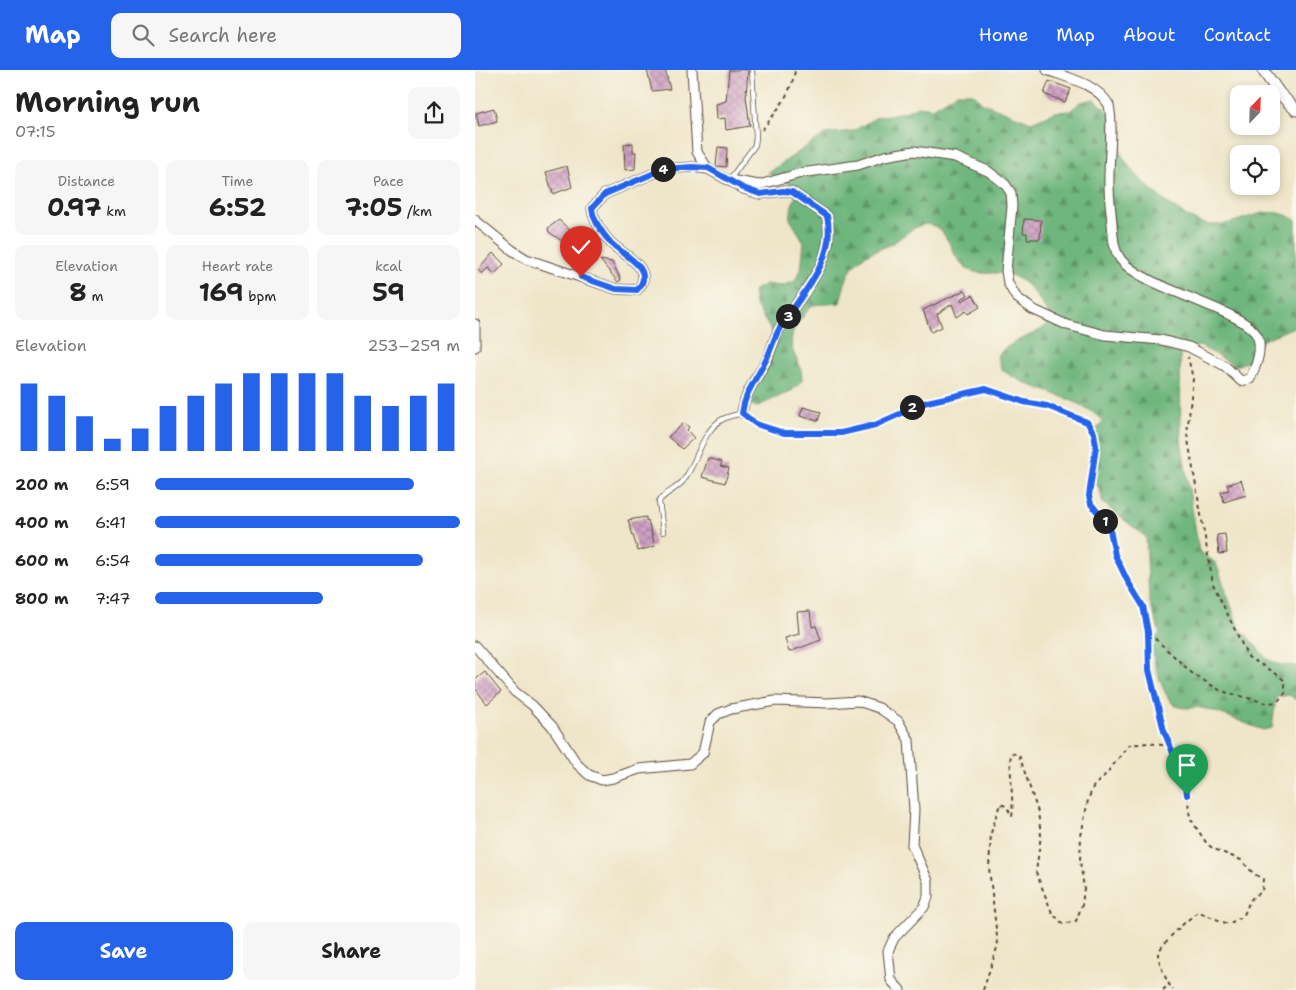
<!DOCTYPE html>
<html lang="en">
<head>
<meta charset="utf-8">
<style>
  body { margin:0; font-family:"Shantell Sans",sans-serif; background:#f6f6f6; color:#222; height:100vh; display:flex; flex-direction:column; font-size:19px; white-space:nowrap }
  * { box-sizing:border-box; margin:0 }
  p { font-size:16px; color:#767676 }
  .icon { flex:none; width:28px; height:28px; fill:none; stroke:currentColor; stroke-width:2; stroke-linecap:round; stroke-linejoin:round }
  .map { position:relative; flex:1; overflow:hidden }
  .sheet { display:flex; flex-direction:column; background:#fff; width:475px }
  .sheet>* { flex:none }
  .needle { width:32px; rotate:23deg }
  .buttons { position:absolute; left:755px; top:15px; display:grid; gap:10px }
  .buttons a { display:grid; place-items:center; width:50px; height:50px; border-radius:10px; background:#fff; box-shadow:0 2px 8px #0003; font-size:25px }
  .pin { position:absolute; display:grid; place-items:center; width:42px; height:42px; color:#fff; margin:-51px -21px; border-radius:50% 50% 50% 0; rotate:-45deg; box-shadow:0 0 5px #0007 }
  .pin .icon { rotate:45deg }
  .km { position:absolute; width:25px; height:25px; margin:-12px; border-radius:50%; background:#222; color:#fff; font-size:14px; line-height:25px; text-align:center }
  .round { display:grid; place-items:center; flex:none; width:52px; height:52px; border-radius:10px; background:#f6f6f6 }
  .overview { display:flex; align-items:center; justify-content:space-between; height:85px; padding:0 15px }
  h1 { font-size:28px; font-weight:700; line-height:38px }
  .figures { display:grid; grid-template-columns:repeat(3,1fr); gap:8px; height:85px; padding:5px 15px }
  .figures div { display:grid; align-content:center; border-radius:10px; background:#f6f6f6; text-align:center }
  .figures b { font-size:25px; font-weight:700 }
  .figures small { font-size:14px; font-weight:400 }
  .figures p { font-size:14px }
  .chart { height:140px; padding:10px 15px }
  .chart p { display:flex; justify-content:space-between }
  .chart svg { width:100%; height:90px; margin-top:5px; stroke:#2563eb; stroke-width:6 }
  .action { display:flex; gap:10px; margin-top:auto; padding:10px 15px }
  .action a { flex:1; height:58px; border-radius:10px; background:#2563eb; color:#fff; font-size:20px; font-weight:700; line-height:58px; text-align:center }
  .action a+a { background:#f6f6f6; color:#222 }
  ul { padding:0 15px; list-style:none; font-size:16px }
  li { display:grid; grid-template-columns:80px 60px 1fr; align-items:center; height:38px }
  li i { height:12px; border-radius:6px; background:#2563eb }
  header { display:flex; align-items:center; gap:30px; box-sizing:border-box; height:70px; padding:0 25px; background:#2563eb; color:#fff }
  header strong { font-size:24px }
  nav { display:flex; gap:28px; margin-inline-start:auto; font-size:18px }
  .search { width:350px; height:45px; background:#f6f6f6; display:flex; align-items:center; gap:12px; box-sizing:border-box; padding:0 18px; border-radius:10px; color:#767676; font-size:19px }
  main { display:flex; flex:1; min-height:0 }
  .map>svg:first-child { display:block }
</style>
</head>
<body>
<header>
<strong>Map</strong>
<div class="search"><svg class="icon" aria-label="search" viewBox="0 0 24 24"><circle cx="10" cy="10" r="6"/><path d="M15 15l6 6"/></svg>Search here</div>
<nav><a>Home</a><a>Map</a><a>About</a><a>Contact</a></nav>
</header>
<main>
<section class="sheet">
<div class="overview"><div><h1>Morning run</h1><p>07:15</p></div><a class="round"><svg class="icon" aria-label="share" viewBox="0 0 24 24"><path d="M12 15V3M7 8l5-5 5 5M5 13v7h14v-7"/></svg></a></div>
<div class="figures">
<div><p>Distance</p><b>0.97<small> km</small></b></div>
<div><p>Time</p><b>6:52</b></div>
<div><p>Pace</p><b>7:05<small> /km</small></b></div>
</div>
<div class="figures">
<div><p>Elevation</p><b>8<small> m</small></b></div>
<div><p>Heart rate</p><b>169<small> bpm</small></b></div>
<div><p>kcal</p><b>59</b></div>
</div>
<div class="chart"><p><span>Elevation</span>253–259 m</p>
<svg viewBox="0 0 160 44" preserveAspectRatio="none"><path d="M5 44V11M15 44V17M25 44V27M35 44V38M45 44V33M55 44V22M65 44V17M75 44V11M85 44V6M95 44V6M105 44V6M115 44V6M125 44V17M135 44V22M145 44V17M155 44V11"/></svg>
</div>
<ul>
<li><b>200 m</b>6:59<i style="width:85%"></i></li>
<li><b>400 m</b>6:41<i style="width:100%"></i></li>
<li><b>600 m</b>6:54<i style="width:88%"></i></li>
<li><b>800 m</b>7:47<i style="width:55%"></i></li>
</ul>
<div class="action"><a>Save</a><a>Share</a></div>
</section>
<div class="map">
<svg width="821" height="920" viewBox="0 0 821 920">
  <defs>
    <pattern id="forest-firs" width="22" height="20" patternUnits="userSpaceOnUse" patternTransform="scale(1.25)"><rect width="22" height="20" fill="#6eb67d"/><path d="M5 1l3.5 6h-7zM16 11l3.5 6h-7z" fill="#5c9466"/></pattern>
    <pattern id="building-cross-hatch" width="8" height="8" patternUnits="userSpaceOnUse" patternTransform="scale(1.25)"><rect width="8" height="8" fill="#cfa0c4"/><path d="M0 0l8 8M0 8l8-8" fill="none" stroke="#a9839f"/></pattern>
  </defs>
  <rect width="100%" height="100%" fill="#fbf7ec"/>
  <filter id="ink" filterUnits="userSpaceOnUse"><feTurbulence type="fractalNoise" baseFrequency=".02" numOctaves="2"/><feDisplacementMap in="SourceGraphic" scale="10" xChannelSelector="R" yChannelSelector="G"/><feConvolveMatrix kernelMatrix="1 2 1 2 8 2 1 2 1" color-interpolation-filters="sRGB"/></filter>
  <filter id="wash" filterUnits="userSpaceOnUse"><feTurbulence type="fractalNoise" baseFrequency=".0096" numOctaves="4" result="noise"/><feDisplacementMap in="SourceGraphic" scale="20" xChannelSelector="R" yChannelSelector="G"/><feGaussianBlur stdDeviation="1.12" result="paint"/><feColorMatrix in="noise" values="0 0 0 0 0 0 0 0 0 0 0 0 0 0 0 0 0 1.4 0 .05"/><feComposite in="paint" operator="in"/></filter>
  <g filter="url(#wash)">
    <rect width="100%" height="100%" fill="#efe6ca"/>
    <path fill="url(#forest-firs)" stroke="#54704e" d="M482 23H497L508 33 556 52 581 42 595 41 606 32 620 29 647 56C646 64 644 75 646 83 655 106 712 155 737 155 768 156 789 130 821 150V256L788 270 773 291 761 296 725 276 705 279 706 370 724 481 741 493 763 556 792 589 805 595 821 596V630L815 625 801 627 797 658 788 660C768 653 748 643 727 638 718 636 706 641 698 634 688 625 675 585 678 573 679 570 683 566 685 563L674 530 671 467 628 433 625 420 617 406 621 376 619 363 628 351C599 323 558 323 526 299L523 285C536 270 555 268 571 256L573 243C560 223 549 204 523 203 515 203 504 204 497 201 478 193 478 173 465 160 447 144 431 166 416 174 403 181 389 183 380 194 371 205 368 220 365 233L337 235C326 250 310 263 319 284 324 294 327 298 327 310L318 320 281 337 269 331 271 317 303 272 280 234 278 221 291 214 305 216 319 212 326 200 329 172 315 149 317 135 324 118 293 103 350 64 378 61 402 47 430 42 443 36 458 38Z"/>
    <g id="blocks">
      <g fill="url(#building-cross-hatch)">
        <path d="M172 0H190L195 19 177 21Z"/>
        <path d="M254 0H273L271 26 275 56 251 60 250 48 242 49 241 34 251 31Z"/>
        <path d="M574 11 596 19 590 32 569 24Z"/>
        <path d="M19 38 22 51 4 56 1 43Z"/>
        <path d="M158 73V82H161L160 99 150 100 149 74Z"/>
        <path d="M243 77 252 78 251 97 241 96Z"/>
        <path d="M92 96 97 117 78 124 71 102Z"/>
        <path d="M549 149 566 150 565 169H552V163H548Z"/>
        <path d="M84 150 101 166 94 176 74 162 73 158Z"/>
        <path d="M18 183 29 194 20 204 13 198 7 204 3 200Z"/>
        <path d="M125 190 137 192 146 210 143 212Z"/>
        <path d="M490 220 493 225 486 229 487 231 498 225 505 237 493 244 491 241 482 247 477 234 462 244 467 257 456 262 448 240Z"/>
        <path d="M328 337 346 342 343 351 325 346Z"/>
        <path d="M209 353 214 357 212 360 219 368 207 379 193 367Z"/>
        <path d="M233 388 247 392 245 396 254 398 250 413 227 407Z"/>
        <path d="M766 410 771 425 749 432 746 422 754 420 752 415Z"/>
        <path d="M171 447V451L173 450 180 476 163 481 153 450Z"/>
        <path d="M750 464 752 483 744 484 742 465Z"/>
        <path d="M335 541 337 557 341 556 346 570 314 582 310 568 324 564 322 542Z"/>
        <path d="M10 602 26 622 12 634 0 618V610Z"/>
      </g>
    </g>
  </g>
  <g filter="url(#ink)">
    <use href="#blocks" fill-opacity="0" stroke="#564638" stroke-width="1"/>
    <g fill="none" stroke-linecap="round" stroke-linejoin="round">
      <defs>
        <g id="service">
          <path d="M255 109 280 75 281 67 277 0"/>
          <path d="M188 462 184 431C191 422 202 419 208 411 223 392 226 361 248 349 254 346 261 345 267 343"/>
        </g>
        <g id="minor">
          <path d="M217 0 222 82 233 99"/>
          <path d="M255 110 284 115 326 103 383 95 410 86 439 81 480 87 513 101 530 114 536 123 537 136 531 201 533 213 541 227 557 239 592 255 630 265 686 270 714 277 750 296 766 311 775 309C781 297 787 281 783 268 774 240 670 220 646 190 638 180 638 165 637 153 636 141 634 128 634 115 633 89 639 61 634 35 622 14 594 8 572 0"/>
          <path d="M0 150 37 180 51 189 141 219 162 220C182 199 148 185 136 173 128 164 118 150 117 138L130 124 189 99 217 97 233 99 269 119 285 124 308 121 317 122 352 146C362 189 328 222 306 256 300 265 297 277 293 288 283 307 270 321 267 343"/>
          <path d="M0 254V277"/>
          <path d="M0 576 40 622 57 635 77 656 102 694 114 705 127 710 138 708 164 699 215 694 228 683 235 652 243 644 256 639 300 631 353 633 383 631 404 638 423 651 434 670 439 740 437 775 453 811V827L449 837 419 868 413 881 416 910 425 920"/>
        </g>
        <path id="tertiary" d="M788 0 804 23 821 40"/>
      </defs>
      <use href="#service" stroke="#564638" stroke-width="6"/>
      <use href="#minor" stroke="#564638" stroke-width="11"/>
      <use href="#tertiary" stroke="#564638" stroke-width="13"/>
      <g stroke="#564638" stroke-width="2" stroke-dasharray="4 4" stroke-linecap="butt">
        <path d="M287 60C301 42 317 23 320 0"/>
        <path d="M273 348 296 360 309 363H366L400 355 452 332 511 319 549 332 572 336 612 353 619 363 621 376 614 426 616 434 630 451 635 460 640 485 652 511 668 536 673 562 674 600 689 661 711 715 715 748 732 774 739 779 766 790 779 804 788 809 787 822C769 830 776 836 767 847L753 854 724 842C716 845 684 876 683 884 683 892 693 915 698 920"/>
        <path d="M674 563 718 604 746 621 792 633 802 632 810 623V611L799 602 773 587 738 514 712 364 718 309 713 287"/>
        <path d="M508 920 523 875 514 798 516 763 525 734 531 736 537 746C539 741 534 694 536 683L544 685 563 742 566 765 561 802 577 843 588 854 601 851 607 835 609 818 605 791 606 766 613 730 618 717 631 704 654 675 673 673 694 676"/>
        <path d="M688 920 693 915"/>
      </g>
      <use href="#service" stroke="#fff" stroke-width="4.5"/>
      <use href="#minor" stroke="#fff" stroke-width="9"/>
      <use href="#tertiary" stroke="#fff" stroke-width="11"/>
    </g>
  </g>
  <g fill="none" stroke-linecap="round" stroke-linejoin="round" filter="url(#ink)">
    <defs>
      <path id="route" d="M106 207 141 219 162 220C182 199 148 185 136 173 128 164 118 150 117 138L130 124 189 99 217 97 233 98 268 118 285 124 308 121 317 122 352 146C362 189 328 222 306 256 300 265 297 277 292 288 283 307 270 321 267 343L281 354 309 363H366L400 355 452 332 511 319 549 332 572 336 612 352 619 363 621 376 614 426 616 434 630 451 635 460 640 485 652 510 668 536 673 562 674 600 689 661 711 715 712 725"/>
    </defs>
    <use href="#route" stroke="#fff" stroke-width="10"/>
    <use href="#route" stroke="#2563eb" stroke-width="6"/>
  </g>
</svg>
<div class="buttons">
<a><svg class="needle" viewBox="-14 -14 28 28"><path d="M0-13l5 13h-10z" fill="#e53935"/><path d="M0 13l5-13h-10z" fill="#767676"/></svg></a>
<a><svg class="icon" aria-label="locate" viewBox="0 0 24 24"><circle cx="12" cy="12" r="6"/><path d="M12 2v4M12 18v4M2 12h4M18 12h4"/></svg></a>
</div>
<div class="pin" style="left:712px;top:725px;background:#1e9e55"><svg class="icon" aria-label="arrive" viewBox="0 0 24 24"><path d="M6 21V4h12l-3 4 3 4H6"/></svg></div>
<div class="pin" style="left:106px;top:207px;background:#d93025"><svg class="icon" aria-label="check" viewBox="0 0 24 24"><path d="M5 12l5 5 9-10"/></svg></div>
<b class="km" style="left:630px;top:451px">1</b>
<b class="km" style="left:437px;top:337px">2</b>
<b class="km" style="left:313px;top:246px">3</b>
<b class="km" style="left:188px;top:99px">4</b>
</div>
</main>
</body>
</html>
